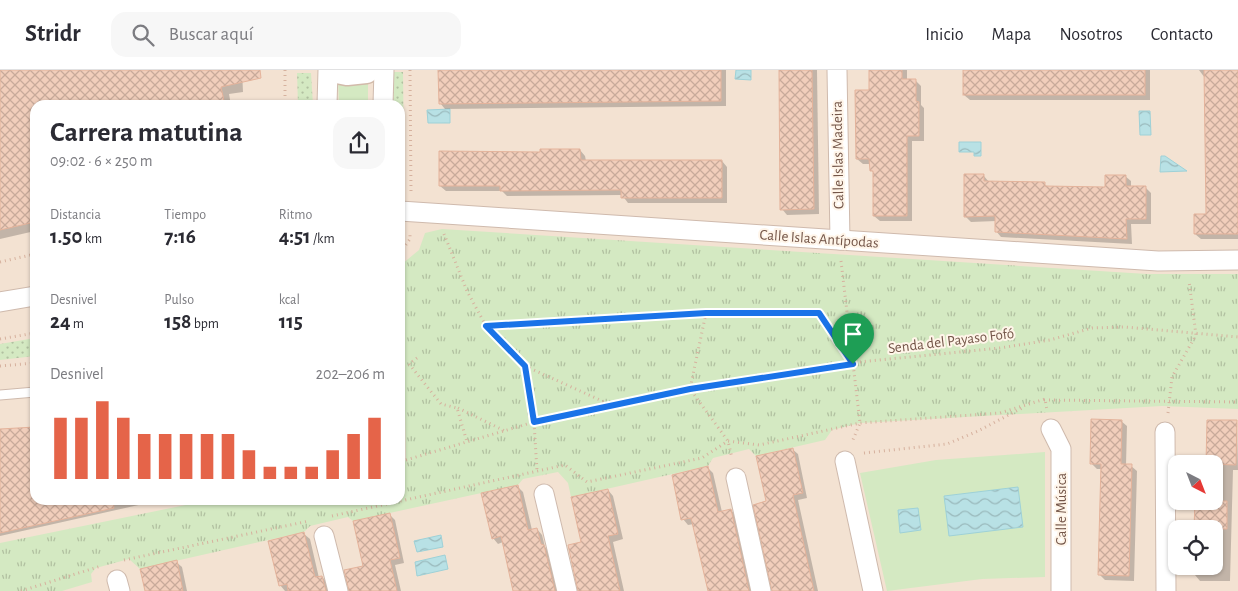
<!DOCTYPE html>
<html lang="es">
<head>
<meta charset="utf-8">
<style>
  body { margin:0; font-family:"Alegreya Sans",sans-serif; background:#f7f7f7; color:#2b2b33; height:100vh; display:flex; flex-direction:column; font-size:19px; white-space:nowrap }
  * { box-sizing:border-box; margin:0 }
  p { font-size:16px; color:#7c7c81 }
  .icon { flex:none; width:28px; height:28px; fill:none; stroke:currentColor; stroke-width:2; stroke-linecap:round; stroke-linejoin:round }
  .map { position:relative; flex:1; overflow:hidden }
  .side { position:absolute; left:30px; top:30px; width:375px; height:405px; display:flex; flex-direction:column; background:#fff; border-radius:15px; box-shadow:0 1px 4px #0004 }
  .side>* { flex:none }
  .needle { width:32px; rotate:138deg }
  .controls { position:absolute; left:1168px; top:385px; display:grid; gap:10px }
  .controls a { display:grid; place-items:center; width:55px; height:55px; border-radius:10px; background:#fff; box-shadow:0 1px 4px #0004; font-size:25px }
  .pin { position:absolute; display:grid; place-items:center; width:42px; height:42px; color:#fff; margin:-51px -21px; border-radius:50% 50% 50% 0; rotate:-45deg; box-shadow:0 0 5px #0007 }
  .pin .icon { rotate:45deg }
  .round { display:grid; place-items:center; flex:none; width:52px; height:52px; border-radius:15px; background:#f7f7f7 }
  .headline { display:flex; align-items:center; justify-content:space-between; height:85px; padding:0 20px }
  h1 { font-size:28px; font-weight:700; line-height:38px }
  .figures { display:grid; grid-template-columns:repeat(3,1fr); gap:8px; height:85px; padding:5px 20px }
  .figures div { display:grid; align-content:center }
  .figures b { font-size:21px; font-weight:700 }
  .figures small { font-size:14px; font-weight:400 }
  .figures p { font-size:14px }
  .chart { height:140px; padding:10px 20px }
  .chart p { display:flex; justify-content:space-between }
  .chart svg { width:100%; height:90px; margin-top:5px; stroke:#e56449; stroke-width:6 }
  header { display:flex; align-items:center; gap:30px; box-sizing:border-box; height:70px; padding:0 25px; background:#fff; border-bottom:1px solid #e1e1e2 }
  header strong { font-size:24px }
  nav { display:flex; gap:28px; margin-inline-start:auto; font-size:18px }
  .search { width:350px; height:45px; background:#f7f7f7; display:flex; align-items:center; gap:12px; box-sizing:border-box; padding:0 18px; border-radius:15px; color:#7c7c81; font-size:19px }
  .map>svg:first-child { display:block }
</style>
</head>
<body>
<header>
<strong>Stridr</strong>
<div class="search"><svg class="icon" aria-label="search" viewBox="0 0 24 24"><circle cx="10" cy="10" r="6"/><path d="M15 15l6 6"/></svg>Buscar aquí</div>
<nav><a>Inicio</a><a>Mapa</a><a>Nosotros</a><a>Contacto</a></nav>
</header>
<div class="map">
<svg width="1238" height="521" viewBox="0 0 1238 521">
  <defs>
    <pattern id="grass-dots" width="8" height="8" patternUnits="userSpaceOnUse" patternTransform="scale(1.25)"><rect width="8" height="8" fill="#d4e9c2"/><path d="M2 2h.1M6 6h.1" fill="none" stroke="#b1c0a0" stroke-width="1.8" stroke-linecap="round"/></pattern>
    <pattern id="park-tufts" width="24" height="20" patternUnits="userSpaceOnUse" patternTransform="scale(1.25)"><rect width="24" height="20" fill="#d4e9c2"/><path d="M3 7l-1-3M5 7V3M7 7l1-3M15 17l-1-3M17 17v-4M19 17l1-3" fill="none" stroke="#b1c0a0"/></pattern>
    <pattern id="water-waves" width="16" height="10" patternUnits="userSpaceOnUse" patternTransform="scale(1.25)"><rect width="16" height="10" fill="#b8e1e5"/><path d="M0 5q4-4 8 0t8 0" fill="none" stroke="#9ab9bc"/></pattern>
    <pattern id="building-cross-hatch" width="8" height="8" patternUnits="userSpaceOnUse" patternTransform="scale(1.25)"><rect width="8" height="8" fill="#f1cebb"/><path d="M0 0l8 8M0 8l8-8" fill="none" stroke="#c8aa9a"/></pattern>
  </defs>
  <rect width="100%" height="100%" fill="#fcf1e3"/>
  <path fill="#f3e2d2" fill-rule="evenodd" d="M0 0H1238V521H0ZM35 35H400V430H35ZM1176 394H1214V431H1176ZM1176 459H1214V496H1176Z"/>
  <g fill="url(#grass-dots)">
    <path d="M391 2H403L404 91H400V35H391Z"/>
    <path d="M297 3H311L313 35H298Z"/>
    <path d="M35 268V286L0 290V274Z"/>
  </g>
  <path fill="url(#park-tufts)" d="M442 159 1147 204H1238V339L1162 336 860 353 832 360 825 370 756 386 749 379 713 388 708 396 571 427 568 413 558 402 523 409 518 415 353 451 348 447 310 456 304 462 140 499 129 489 96 498 91 504 92 512 62 521H0V473L210 430H400V391L406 390 402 194 419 180 425 163Z"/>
  <g fill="#d4e9c2">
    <path d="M368 7V35H339L338 9Z"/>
    <path d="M1045 382V507L982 509 887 521 860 403 936 390Z"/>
  </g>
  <g fill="url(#water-waves)" stroke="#9ed1d7">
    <path d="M736 0H751V10L735 9Z"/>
    <path d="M450 39V53H428L427 40Z"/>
    <path d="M1139 41H1150L1151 65H1140Z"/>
    <path d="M959 72H981V86H974V82H959Z"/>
    <path d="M1161 86H1165L1187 101 1160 102Z"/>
    <path d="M1018 417 1023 457 949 466 944 426Z"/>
    <path d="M918 438 921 460 900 463 898 440Z"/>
    <path d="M441 465 443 477 417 482 414 471Z"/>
    <path d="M445 485 448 499 417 506 415 492Z"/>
  </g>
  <g fill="#0003">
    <path d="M0 0H242L243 22 229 24 231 35H35V161L0 169Z"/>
    <path d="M440 0H726V36L445 39 440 33Z"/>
    <path d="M780 0H817L819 144 787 145 782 139Z"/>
    <path d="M870 0H907V10H915L921 16V35L924 38V71H912V151H880L874 146V103L871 100V94H863L857 89 870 22Z"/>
    <path d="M964 0H1150V30H970L964 25Z"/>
    <path d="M1199 0H1238V169H1201L1195 164 1207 145 1205 8Z"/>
    <path d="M580 80 585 86 586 91H722L727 97V133H628L622 125 507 126 502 121H446L440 116 542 84Z"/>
    <path d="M983 105 989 112 1044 114 1048 117 1107 118 1125 106 1131 111V118H1146L1151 123V154H1131L1132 174 1001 167 996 161V151L971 152 965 146Z"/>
    <path d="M1121 351 1127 356 1126 395 1131 396 1137 401 1134 511 1105 510 1100 505 1102 399H1097L1091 393Z"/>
    <path d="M1237 352 1238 400H1233L1230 511H1200L1195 505V496H1214V394Z"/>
    <path d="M35 358V430H161L0 466V361Z"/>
    <path d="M792 379 798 384 807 428 798 430 818 521H773L768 432Z"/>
    <path d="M708 398 713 403 722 442 731 440 736 446 753 521H709L694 454 688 455 683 449Z"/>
    <path d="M517 416 523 422 532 460 537 459 542 465 545 477 550 482 559 521H515L503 472 498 474 493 468Z"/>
    <path d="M608 420 613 426 623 469 613 472 624 521H579L583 473Z"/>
    <path d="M389 444 395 450 404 493 395 495 401 521H350L365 497Z"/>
    <path d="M304 464 310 469 319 508 322 507 328 513 330 521H285L280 515Z"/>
    <path d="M176 492 182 497 187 521H146Z"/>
  </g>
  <g fill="url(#building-cross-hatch)" stroke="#e4b39b">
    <path d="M0 0H260L261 8 221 17 225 35H35V152L0 160Z"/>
    <path d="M438 0H721V31L439 34Z"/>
    <path d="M779 0H812L814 139 780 140Z"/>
    <path d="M869 0H902V9H916V31L919 32V66H907V146H873V101H870L869 89H856L855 20H869Z"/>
    <rect x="963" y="0" width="182" height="25"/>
    <path d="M1204 0H1238V164H1194V144H1206Z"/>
    <path d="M540 79H580L581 90H722V128H621V120L500 121V116H439V81L540 82Z"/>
    <path d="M964 104H984V111L1045 112V116L1105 117V105H1126V116H1146V149H1126L1127 169 995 162V146L964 147Z"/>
    <path d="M1091 349 1122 350 1121 394H1132L1129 506 1098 505 1101 394H1090Z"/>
    <path d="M1207 350H1237L1236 395 1206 394Z"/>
    <path d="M35 357V430H113L114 438 0 463V359Z"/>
    <path d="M793 378 803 423 793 425 814 521H772L753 435 766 431 756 386Z"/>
    <path d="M708 396 718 442 731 439 749 521H708L691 448 681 450 672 405Z"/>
    <path d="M518 415 528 460 537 458 541 474 544 475 555 521H513L501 466 492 469 481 423Z"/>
    <path d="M608 419 618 464 608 466 620 521H578L568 475 581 472 571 427Z"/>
    <path d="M1195 431H1227V459H1194Z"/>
    <path d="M390 443 400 488 390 490 397 521H349L344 500 363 496 353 451Z"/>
    <path d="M304 462 315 507 322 506 326 521H288L287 514 279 516 268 471Z"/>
    <path d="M177 490 183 521H145L140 499Z"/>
  </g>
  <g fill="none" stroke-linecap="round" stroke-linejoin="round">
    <defs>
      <path id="lane" d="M0 325 35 322"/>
      <g id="street">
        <path d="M837 0 840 170"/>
        <path d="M327 35 328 0"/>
        <path d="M383 35 384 0"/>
        <path d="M400 141 1158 191 1238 190"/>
        <path d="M0 232 35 226"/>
        <path d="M1051 359 1061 379V521"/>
        <path d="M1165 362 1166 521"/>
        <path d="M845 391 873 521"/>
        <path d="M736 408 761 521"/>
        <path d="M544 424 567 521"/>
        <path d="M324 466 338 521"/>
        <path d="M117 510 120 521"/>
      </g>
      <path id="secondary" d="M337 0 347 2 366 0"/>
    </defs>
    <use href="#lane" stroke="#cfbaad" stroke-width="11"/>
    <use href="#street" stroke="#cfbaad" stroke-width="21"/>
    <use href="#secondary" stroke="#d2baaa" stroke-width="29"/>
    <g stroke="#d6b19e" stroke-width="3" stroke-dasharray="1 4" stroke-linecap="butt">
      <path d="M285 0V35"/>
      <path d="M410 0 411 123"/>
      <path d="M444 164 467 221 486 256 525 296 534 352 537 401"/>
      <path d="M400 183 410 169V162"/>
      <path d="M841 191 860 353 852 372"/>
      <path d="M0 192 35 184"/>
      <path d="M706 243 690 319 728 371 732 388"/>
      <path d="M486 256 706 243H819L852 293"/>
      <path d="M400 267 403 268"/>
      <path d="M0 269 35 263"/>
      <path d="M417 288 409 294 441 334 457 338 467 372"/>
      <path d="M0 296 35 293"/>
      <path d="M525 296 611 335"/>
      <path d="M1044 330 1238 332"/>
      <path d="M458 338 505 361"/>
      <path d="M1168 343 1172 307 1196 265 1189 211"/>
      <path d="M864 383 947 374 978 361 1024 337"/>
      <path d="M406 390 534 352 611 335 839 294 1000 278 1050 270 1092 258 1125 257 1238 267"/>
      <path d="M332 446 565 395 587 412 702 388 728 371 759 375 860 353 1000 343 1045 329 1047 340"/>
      <path d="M124 490 309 451"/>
      <path d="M21 521 101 496"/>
    </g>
    <use href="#lane" stroke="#fff" stroke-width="9"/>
    <use href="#street" stroke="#fff" stroke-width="19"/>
    <use href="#secondary" stroke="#fff" stroke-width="26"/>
  </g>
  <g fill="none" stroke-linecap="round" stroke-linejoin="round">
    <defs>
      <path id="route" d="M706 243H819L853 294 690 319 534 352 525 296 486 256Z"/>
    </defs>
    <use href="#route" stroke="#fff" stroke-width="10"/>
    <use href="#route" stroke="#1a73e8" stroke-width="6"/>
  </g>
  <g text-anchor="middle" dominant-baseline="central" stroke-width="4" stroke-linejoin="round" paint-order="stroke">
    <g font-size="15" fill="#745649" stroke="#fff5e9">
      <text transform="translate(838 85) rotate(-91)">Calle Islas Madeira</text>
      <text transform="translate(819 169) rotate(4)">Calle Islas Antípodas</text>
      <text transform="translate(951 271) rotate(-7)">Senda del Payaso Fofó</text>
      <text transform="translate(1061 439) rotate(-90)">Calle Música</text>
    </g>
  </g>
</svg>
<div class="controls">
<a><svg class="needle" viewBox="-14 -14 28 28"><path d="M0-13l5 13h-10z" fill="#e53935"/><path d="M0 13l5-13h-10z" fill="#7c7c81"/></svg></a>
<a><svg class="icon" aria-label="locate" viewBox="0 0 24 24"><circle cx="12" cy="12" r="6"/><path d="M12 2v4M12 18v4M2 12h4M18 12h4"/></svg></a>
</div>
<div class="pin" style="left:853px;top:294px;background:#1e9e55"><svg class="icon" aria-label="arrive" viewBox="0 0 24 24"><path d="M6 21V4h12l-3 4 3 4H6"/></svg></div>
<section class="side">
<div class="headline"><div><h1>Carrera matutina</h1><p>09:02 · 6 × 250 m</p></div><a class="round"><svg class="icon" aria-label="share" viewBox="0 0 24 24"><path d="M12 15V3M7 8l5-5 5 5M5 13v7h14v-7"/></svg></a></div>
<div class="figures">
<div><p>Distancia</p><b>1.50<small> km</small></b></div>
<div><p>Tiempo</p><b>7:16</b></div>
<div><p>Ritmo</p><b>4:51<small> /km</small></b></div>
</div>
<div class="figures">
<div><p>Desnivel</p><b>24<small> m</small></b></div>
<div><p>Pulso</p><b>158<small> bpm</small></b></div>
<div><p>kcal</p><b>115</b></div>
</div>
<div class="chart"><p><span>Desnivel</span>202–206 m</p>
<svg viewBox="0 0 160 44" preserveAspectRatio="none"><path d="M5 44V14M15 44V14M25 44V6M35 44V14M45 44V22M55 44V22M65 44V22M75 44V22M85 44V22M95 44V30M105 44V38M115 44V38M125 44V38M135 44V30M145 44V22M155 44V14"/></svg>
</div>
</section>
</div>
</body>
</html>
